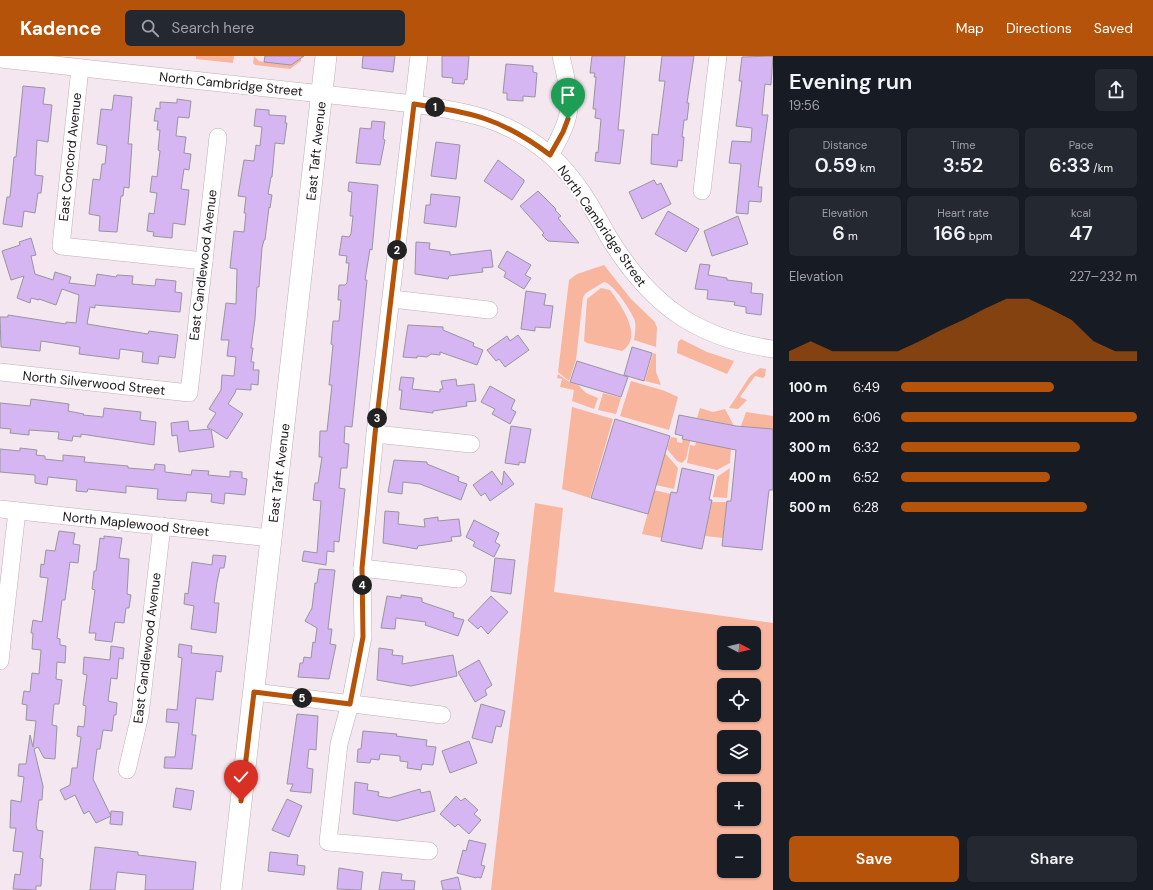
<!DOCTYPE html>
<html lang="en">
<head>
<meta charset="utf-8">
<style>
  body { margin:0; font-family:"DM Sans",sans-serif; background:#242831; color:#f1f3f6; height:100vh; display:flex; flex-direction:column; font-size:15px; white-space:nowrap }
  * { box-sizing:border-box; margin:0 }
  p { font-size:13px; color:#9ea1a6 }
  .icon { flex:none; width:22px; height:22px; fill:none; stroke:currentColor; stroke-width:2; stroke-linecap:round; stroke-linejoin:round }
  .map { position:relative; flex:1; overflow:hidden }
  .details { display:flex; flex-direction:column; background:#171b24; width:380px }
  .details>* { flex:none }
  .needle { width:26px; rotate:97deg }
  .buttons { position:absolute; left:717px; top:570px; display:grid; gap:8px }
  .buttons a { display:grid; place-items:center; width:44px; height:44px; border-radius:6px; background:#171b24; box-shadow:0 1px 3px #0004; font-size:20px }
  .pin { position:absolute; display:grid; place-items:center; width:34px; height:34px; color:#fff; margin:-41px -17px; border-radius:50% 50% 50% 0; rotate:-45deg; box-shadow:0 0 4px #0007 }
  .pin .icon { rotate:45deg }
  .km { position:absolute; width:20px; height:20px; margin:-10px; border-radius:50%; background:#222; color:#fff; font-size:11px; line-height:20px; text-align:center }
  .round { display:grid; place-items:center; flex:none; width:42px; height:42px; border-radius:6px; background:#242831 }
  .summary { display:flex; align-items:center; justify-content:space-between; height:68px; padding:0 16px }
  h1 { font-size:22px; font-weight:600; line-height:30px }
  .figures { display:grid; grid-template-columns:repeat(3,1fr); gap:6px; height:68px; padding:4px 16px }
  .figures div { display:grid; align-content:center; border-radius:6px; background:#242831; text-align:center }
  .figures b { font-size:20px; font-weight:600 }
  .figures small { font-size:11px; font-weight:400 }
  .figures p { font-size:11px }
  .chart { height:112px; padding:8px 16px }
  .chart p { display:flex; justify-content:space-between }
  .chart svg { width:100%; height:72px; margin-top:4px; fill:#b45309; opacity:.7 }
  .cta { display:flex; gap:8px; margin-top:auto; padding:8px 16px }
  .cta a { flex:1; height:46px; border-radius:6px; background:#b45309; color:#fff; font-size:16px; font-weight:600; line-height:46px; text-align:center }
  .cta a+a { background:#242831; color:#f1f3f6 }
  ul { padding:0 16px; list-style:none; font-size:13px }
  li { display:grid; grid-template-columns:64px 48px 1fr; align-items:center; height:30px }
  li i { height:10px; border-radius:5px; background:#b45309 }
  header { display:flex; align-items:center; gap:24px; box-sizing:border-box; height:56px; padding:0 20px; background:#b45309; color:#fff }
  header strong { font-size:19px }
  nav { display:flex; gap:22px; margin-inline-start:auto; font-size:14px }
  .search { width:280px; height:36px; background:#242831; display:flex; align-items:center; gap:10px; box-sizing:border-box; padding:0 14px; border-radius:6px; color:#9ea1a6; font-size:15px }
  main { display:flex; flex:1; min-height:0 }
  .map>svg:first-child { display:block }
</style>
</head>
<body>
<header>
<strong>Kadence</strong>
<div class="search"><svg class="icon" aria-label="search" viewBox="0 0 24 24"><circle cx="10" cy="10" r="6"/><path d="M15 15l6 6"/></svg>Search here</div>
<nav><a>Map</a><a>Directions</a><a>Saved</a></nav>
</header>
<main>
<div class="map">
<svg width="773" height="834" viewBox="0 0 773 834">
  <rect width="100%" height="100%" fill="#f4e7ef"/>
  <g fill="#f9b69e" fill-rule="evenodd">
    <path d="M196 0H234L233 7 196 3Z"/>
    <path d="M254 0 259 5 264 6 268 3 271 7 279 8 283 5 285 8 291 9 295 6 296 0H301V5L290 13 255 9 253 7Z"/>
    <path d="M604 209 631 243 655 266 657 272 656 291 634 284C635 278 636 271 635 265 632 256 613 227 604 226L586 237 583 241 576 304 569 325 558 316 569 224 577 218Z"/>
    <path d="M601 232 610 234C620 248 645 281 622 295L587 287 584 285 587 243Z"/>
    <path d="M681 283 707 296 734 305 727 318 677 297 678 286Z"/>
    <path d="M653 297 656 298V316L661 329 645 325Z"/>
    <path d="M760 312 766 313 765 320 763 322 755 320 740 341 747 344 738 353 729 352 750 320Z"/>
    <path d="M558 318 569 326 578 329 586 337 598 342 594 353 572 345 574 334 560 331 562 323 557 322Z"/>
    <path d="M631 325 665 335 678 341 669 374 620 360Z"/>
    <path d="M603 337 621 342 616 358 598 354Z"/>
    <path d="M572 351 613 363 590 442 562 433Z"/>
    <path d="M700 352 713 356 725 353 735 372 727 368 697 362Z"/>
    <path d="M746 356 773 360V373L741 370Z"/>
    <path d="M671 381 677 382V386L682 387 683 383 690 385 686 403 682 407 677 405 667 393Z"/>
    <path d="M696 386 731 392 730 407 717 414 687 407 690 389 695 390Z"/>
    <path d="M665 397 678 412 674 433 656 429Z"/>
    <path d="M730 412 727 442 713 441 717 421Z"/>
    <path d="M654 434 671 438 662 482 642 478Z"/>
    <path d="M712 446H727L723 482 705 480Z"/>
    <path d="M535 447 563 452 554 536 773 567V834H491ZM724 577H754V607H724ZM724 629H754V659H724ZM724 681H754V711H724ZM724 733H754V763H724ZM724 785H754V815H724Z"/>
  </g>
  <g fill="#d6b6f2" stroke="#99949f">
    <path d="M265 0H304L291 9 264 6Z"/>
    <path d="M363 0H395L393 16 362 12Z"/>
    <path d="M442 0H469L467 24 465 23 464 28 452 27 453 22 442 21Z"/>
    <path d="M592 0H625L618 74H624L620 108 595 105 596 96 598 97 601 63 595 62 596 53H593L596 21H594L595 17H590Z"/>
    <path d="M662 0H694L687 47H689L687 64H684L682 81H684L682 105 678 104 677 111 651 108 652 78 658 79 665 25H659Z"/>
    <path d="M773 0 771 29 765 28 762 59H768L758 131H762L761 146 749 145 748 158 736 157 741 108 729 107 732 85 751 86 752 72 736 70 742 25H739L742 1Z"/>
    <path d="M506 8 533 10V16L537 17 535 41 523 40V45L507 44V37H503Z"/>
    <path d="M23 30 45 32 43 48 52 49 48 86 37 84 35 119 43 120 41 137H38L35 157 24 155 22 171 3 168 7 141H10L14 101H16Z"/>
    <path d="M114 39 132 41 129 77 128 88H132L129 132 124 131 123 140H121L117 176 99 175 100 160 89 158 93 123 100 124 102 108H105L107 90 97 88 101 53 112 54Z"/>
    <path d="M177 43 191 45 189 62 178 61 176 80 186 81 184 97 191 98 189 114 184 113 181 133 189 134 185 169 173 167 172 182 153 180 154 176 147 175 149 157 154 158 157 137 150 136 152 120 157 121 160 95 158 94 160 74H157L158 65H154L156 52 160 53V46L177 47Z"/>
    <path d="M256 53 269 54V59L286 60 285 67H287L284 88 275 87 272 121H271L268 138 272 139 270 152 269 151 265 184H264L262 192 259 231H257L255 263 251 292H253L251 306H254L253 314H259L258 329 251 328V334L236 333 235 337 228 348 243 358 227 383 211 373 214 391 179 396 177 379 172 380 171 367 188 365 189 375 210 373 207 371 216 357 209 353 221 334 222 319 234 320 236 301 227 300 229 284H221L226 247 236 248 237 213 230 212 234 175 244 176 246 157H244L246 141 238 140 244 104 254 105 256 89 260 90 262 71 254 70Z"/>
    <path d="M372 65 385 66 383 83 385 84 380 109 356 107 360 72 371 73Z"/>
    <path d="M436 86 460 89 456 123 431 120Z"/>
    <path d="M498 104 524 124V126L512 144 484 125Z"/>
    <path d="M654 124 657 129 661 127 671 148 642 163 629 136Z"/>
    <path d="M349 126 378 129 372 194 370 193 365 224H367L352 371 345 370 344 387 349 388 347 412H341L339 432 345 433 339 486 334 485V496L327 495 326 509 302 505 304 495 317 497 321 445 313 444 315 427H318L322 401H319L320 375H327L332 329H329L333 289 331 288 333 265H339L341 244H338L339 229H345L347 227 349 207H346L347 200 339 199 342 180 349 181 351 178 353 160H350L352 136 348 135Z"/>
    <path d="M538 135 556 153 555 154 561 160 558 162 579 187 548 185 542 179 544 177 520 150Z"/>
    <path d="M431 138 460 141 456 171 424 167 426 149H430Z"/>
    <path d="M668 155 699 173 686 196 655 178Z"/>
    <path d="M738 160 748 188 712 200 704 175Z"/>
    <path d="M31 182 36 199 31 200 35 218 53 224 55 216 71 221 69 227 95 230 97 218 116 221 117 219 133 220 132 228 155 230 156 223 176 225 175 236 182 237 180 256 95 249V252L90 251 87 268 148 278 149 275 178 279 175 302 159 300 158 308 142 306 143 296 120 293 119 303 79 298 80 291 41 285 40 295 1 291 0 261H8V259L66 268V266L76 267 79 239 62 233 56 249 39 243V244L31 242 30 247 17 242 24 220 11 224 2 195 20 189 19 186Z"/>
    <path d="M416 186 430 187 429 193 450 196V199L491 194 493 211 482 212 483 216 449 220 448 223 415 218Z"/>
    <path d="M507 195 531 209 525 219 531 222 524 233 504 221 506 216 498 211Z"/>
    <path d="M700 208 710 209 708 219 727 222V224L752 227 751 237 763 238 761 259 746 257V251L734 249 735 246 707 243 708 234 695 233Z"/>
    <path d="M526 235 546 238 544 249 553 250 550 272 535 271V275L521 273Z"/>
    <path d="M408 269 443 271V274L474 287 473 290 483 294 477 309 440 296V299L431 298 427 301 417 300V302L403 301Z"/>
    <path d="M518 279 529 294 505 311 499 303 496 305 487 294 507 280 510 285Z"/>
    <path d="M632 291 652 297 644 325 624 319Z"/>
    <path d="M577 305 628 321 621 341 570 326Z"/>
    <path d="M401 321 414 322 412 333 440 336V333H443L441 325 456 323 457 330 474 328 476 345 466 346 467 350 433 355V357L400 353 402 334H399Z"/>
    <path d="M490 330 515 344 511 353 516 356 510 368 492 358 495 353 481 346Z"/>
    <path d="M31 343 69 348 68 355 84 358 83 359 103 361 104 352 141 356 140 364 156 366 154 389 81 378V381L73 380 72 385 58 383 59 376 29 374V379L10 377 11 373 0 372V347L30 350Z"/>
    <path d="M679 359 736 370 773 373V434H769L762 494 722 490 727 445H731L736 394 682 383 683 380 675 378Z"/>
    <path d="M615 363 670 380 648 458 591 442Z"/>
    <path d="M511 370 531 373 525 407 519 406V409L505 407Z"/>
    <path d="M20 392 37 394 36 399 45 400V403L63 405V399L85 401 84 406 128 410V412L154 414 155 408 165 409V416L191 419 192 414 209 415 208 419 230 421V415L242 416V422L247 423 245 439 225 437 224 448 211 446 212 438 187 436 186 445 168 444 157 443 158 433 126 430V437L88 433 87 436 76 435 77 424 48 421 47 429 35 427V419L0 416V393L20 395Z"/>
    <path d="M394 404 427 406V408L459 421 458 425 467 428 461 444 420 428 403 426 402 438 388 436Z"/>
    <path d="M682 412 714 419 709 444H712L702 493 661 485 671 436 677 437Z"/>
    <path d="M492 415 502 429 504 415 514 428 490 445 485 437 481 440 473 429Z"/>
    <path d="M385 455 399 456 398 468 425 471 424 463 438 461V465L459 463 461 480 451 481 452 485 418 490 417 493 383 487Z"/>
    <path d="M474 464 499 477 495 486 500 489 494 501 473 490 475 486 466 481Z"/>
    <path d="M59 475 75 477 73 488 80 489 78 507 70 506 65 544H62L57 582 60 583V589L66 590 65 607 57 606 56 623 62 624 59 648H54L52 669 57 670 55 703 44 702 38 691 34 693 43 730 42 744H39L36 768 37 774 43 775 40 802 43 803 41 830H36V834L13 833 15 818 20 819 23 796 13 795 16 772H10L11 744 21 746 24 721 18 720 19 708H26L30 679 33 691 36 665 26 664 27 649 22 648 24 635 30 636 32 617 39 618 41 594 32 593 33 577H31L33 564 42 566 48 522 40 521 41 508 44 509 46 494 55 495Z"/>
    <path d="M104 480 122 482 119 502 129 503 127 538 131 539 129 552H126L124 567 115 566 112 586 95 584 96 577H89L95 534 92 533 94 515H96L100 482 104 483Z"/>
    <path d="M213 499 226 500 224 512H220L217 526 214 547H219L216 577 191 573 194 550 184 548 185 537 188 538 192 506 212 509Z"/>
    <path d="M495 502 515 504 511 538 491 535Z"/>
    <path d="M319 513 335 514 328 573H332L330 588 336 589 329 623 298 621 300 607H303L304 601 311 602 313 586 315 587 317 572 305 565 312 552 315 527H317Z"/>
    <path d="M401 539 422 542V546L454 557 453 561 464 564 458 580 425 569 426 566 396 562 395 573 381 572 387 540 401 542Z"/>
    <path d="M491 540 508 556 488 578 481 570 478 573 468 564Z"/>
    <path d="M179 588 192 590 191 597 223 600 221 616 216 615 213 644 196 642 192 679H196L192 713 164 712 165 701H175L179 667 166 666 167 653 177 654 182 602 178 601Z"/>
    <path d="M111 590 124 592 123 603 119 602 117 623 111 622 108 645 117 647 116 659H114L112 675 103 674 100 693H97L93 723 111 760 96 767 89 755 84 758 75 739 65 744 60 734 70 729 72 712H77L81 681 77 680 78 670 84 671 86 650 83 649 87 619 83 618 84 601 110 604Z"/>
    <path d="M379 592 393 594 392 599 403 600 402 608 453 599 457 620 411 630 377 624Z"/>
    <path d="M479 604 492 629 485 634 487 639 475 646 458 616Z"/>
    <path d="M481 648 505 655 501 671 496 670 492 687 472 682Z"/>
    <path d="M297 658 318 660 316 694 309 693 307 712 313 713 311 737 290 735 293 728H287Z"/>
    <path d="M363 675 397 678 396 680 427 684 426 690 436 691 433 709 422 708 421 714 407 712 408 706 400 705V700L380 698 379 704 371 703 370 707 357 706 358 693H361Z"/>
    <path d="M469 685 477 707 450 717 442 695Z"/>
    <path d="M355 726 368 728 367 734 379 736 378 740 389 742 420 733 421 737 430 735 435 755 397 765 353 758Z"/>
    <path d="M176 732 194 735 191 754 173 751Z"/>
    <path d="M456 740 461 745 465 742 478 754 474 758 481 764 469 778 458 768 455 771 440 758Z"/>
    <path d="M287 743 302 750 289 781 272 774Z"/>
    <path d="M111 755 123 756 122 769 110 768Z"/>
    <path d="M469 784 486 788 481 809 485 810 481 822 477 821 476 822 457 817 463 794 466 795Z"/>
    <path d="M95 791 138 796V799L196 806 193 834H145L146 819 117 816 115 834H90Z"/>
    <path d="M270 796 298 799 297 809 305 810 304 819 268 815Z"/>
    <path d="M339 812 363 816 361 834 337 833Z"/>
    <path d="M382 816 402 818 401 824 415 825 414 834H379Z"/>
    <path d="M458 821 461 834H443L441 825Z"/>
  </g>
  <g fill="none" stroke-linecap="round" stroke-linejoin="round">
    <defs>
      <g id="minor">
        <path d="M419 0 375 378 362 512 363 581 350 648 339 688 328 786 429 795"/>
        <path d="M0 3 414 48C469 56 506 62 550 99 575 121 592 151 608 180 649 247 694 282 773 293"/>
        <path d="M80 12 61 190 204 205"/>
        <path d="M550 99C575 56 572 48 561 0"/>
        <path d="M702 135 718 0"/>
        <path d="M392 243 489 254"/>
        <path d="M0 316 189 337 218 81"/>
        <path d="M375 378 471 388"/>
        <path d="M0 453 271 482"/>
        <path d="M362 512 458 523"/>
        <path d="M0 605 17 455"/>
        <path d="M254 636 442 659"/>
        <path d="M127 714 140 659 162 470"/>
      </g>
      <path id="major" d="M231 834 326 0"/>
    </defs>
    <use href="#minor" stroke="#bcafb7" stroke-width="18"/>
    <use href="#major" stroke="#bcafb7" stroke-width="22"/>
    <use href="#minor" stroke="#fff" stroke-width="17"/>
    <use href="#major" stroke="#fff" stroke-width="21"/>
  </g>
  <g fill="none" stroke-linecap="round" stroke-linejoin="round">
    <defs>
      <path id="route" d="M241 745 254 636 350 648 363 581 362 512 375 378 414 48C473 57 501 62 550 99L563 76 568 63"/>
    </defs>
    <use href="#route" stroke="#fff" stroke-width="8"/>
    <use href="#route" stroke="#b45309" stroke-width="5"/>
  </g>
  <g text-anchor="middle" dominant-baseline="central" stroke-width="4" stroke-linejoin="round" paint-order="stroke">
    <g font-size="13" fill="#1b171a" stroke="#fff">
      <text transform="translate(231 28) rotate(6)">North Cambridge Street</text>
      <text transform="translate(316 95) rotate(-84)">East Taft Avenue</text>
      <text transform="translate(70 101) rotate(-84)">East Concord Avenue</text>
      <text transform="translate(602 170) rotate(55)">North Cambridge Street</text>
      <text transform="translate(203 209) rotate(-83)">East Candlewood Avenue</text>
      <text transform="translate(94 327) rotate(6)">North Silverwood Street</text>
      <text transform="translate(279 417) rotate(-83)">East Taft Avenue</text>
      <text transform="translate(136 468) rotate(6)">North Maplewood Street</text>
      <text transform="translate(147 592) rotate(-83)">East Candlewood Avenue</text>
    </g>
  </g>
</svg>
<div class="buttons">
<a><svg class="needle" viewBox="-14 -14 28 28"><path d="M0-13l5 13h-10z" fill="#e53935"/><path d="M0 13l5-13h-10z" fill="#9ea1a6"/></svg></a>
<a><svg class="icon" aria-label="locate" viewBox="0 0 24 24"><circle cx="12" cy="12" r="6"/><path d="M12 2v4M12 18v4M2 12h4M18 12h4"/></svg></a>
<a><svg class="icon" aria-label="layers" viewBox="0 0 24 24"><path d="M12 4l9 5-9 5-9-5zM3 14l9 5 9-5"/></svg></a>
<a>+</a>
<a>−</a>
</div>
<div class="pin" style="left:568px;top:63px;background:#1e9e55"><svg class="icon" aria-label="arrive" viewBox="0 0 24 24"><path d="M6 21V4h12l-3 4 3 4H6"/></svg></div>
<div class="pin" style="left:241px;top:745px;background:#d93025"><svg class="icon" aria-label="check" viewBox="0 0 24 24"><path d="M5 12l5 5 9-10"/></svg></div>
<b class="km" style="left:435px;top:51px">1</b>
<b class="km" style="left:397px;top:194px">2</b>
<b class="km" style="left:377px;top:362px">3</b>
<b class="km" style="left:362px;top:529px">4</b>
<b class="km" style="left:302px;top:642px">5</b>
</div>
<section class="details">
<div class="summary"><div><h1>Evening run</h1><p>19:56</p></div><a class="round"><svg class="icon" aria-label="share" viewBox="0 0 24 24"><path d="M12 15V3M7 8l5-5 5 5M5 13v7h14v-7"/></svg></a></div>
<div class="figures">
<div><p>Distance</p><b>0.59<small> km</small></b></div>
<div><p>Time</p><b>3:52</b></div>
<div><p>Pace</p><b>6:33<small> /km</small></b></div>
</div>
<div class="figures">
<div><p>Elevation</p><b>6<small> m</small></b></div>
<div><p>Heart rate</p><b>166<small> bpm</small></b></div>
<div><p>kcal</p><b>47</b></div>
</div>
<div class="chart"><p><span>Elevation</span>227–232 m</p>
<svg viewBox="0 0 160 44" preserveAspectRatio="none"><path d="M0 44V38L10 32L20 38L30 38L40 38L50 38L60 32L70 25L80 19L90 12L100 6L110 6L120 12L130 19L140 32L150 38L160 38V44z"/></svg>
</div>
<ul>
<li><b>100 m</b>6:49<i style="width:65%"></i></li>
<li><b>200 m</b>6:06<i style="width:100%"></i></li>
<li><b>300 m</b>6:32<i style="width:76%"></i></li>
<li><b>400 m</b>6:52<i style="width:63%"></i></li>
<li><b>500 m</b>6:28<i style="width:79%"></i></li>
</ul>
<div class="cta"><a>Save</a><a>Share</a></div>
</section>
</main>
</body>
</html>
